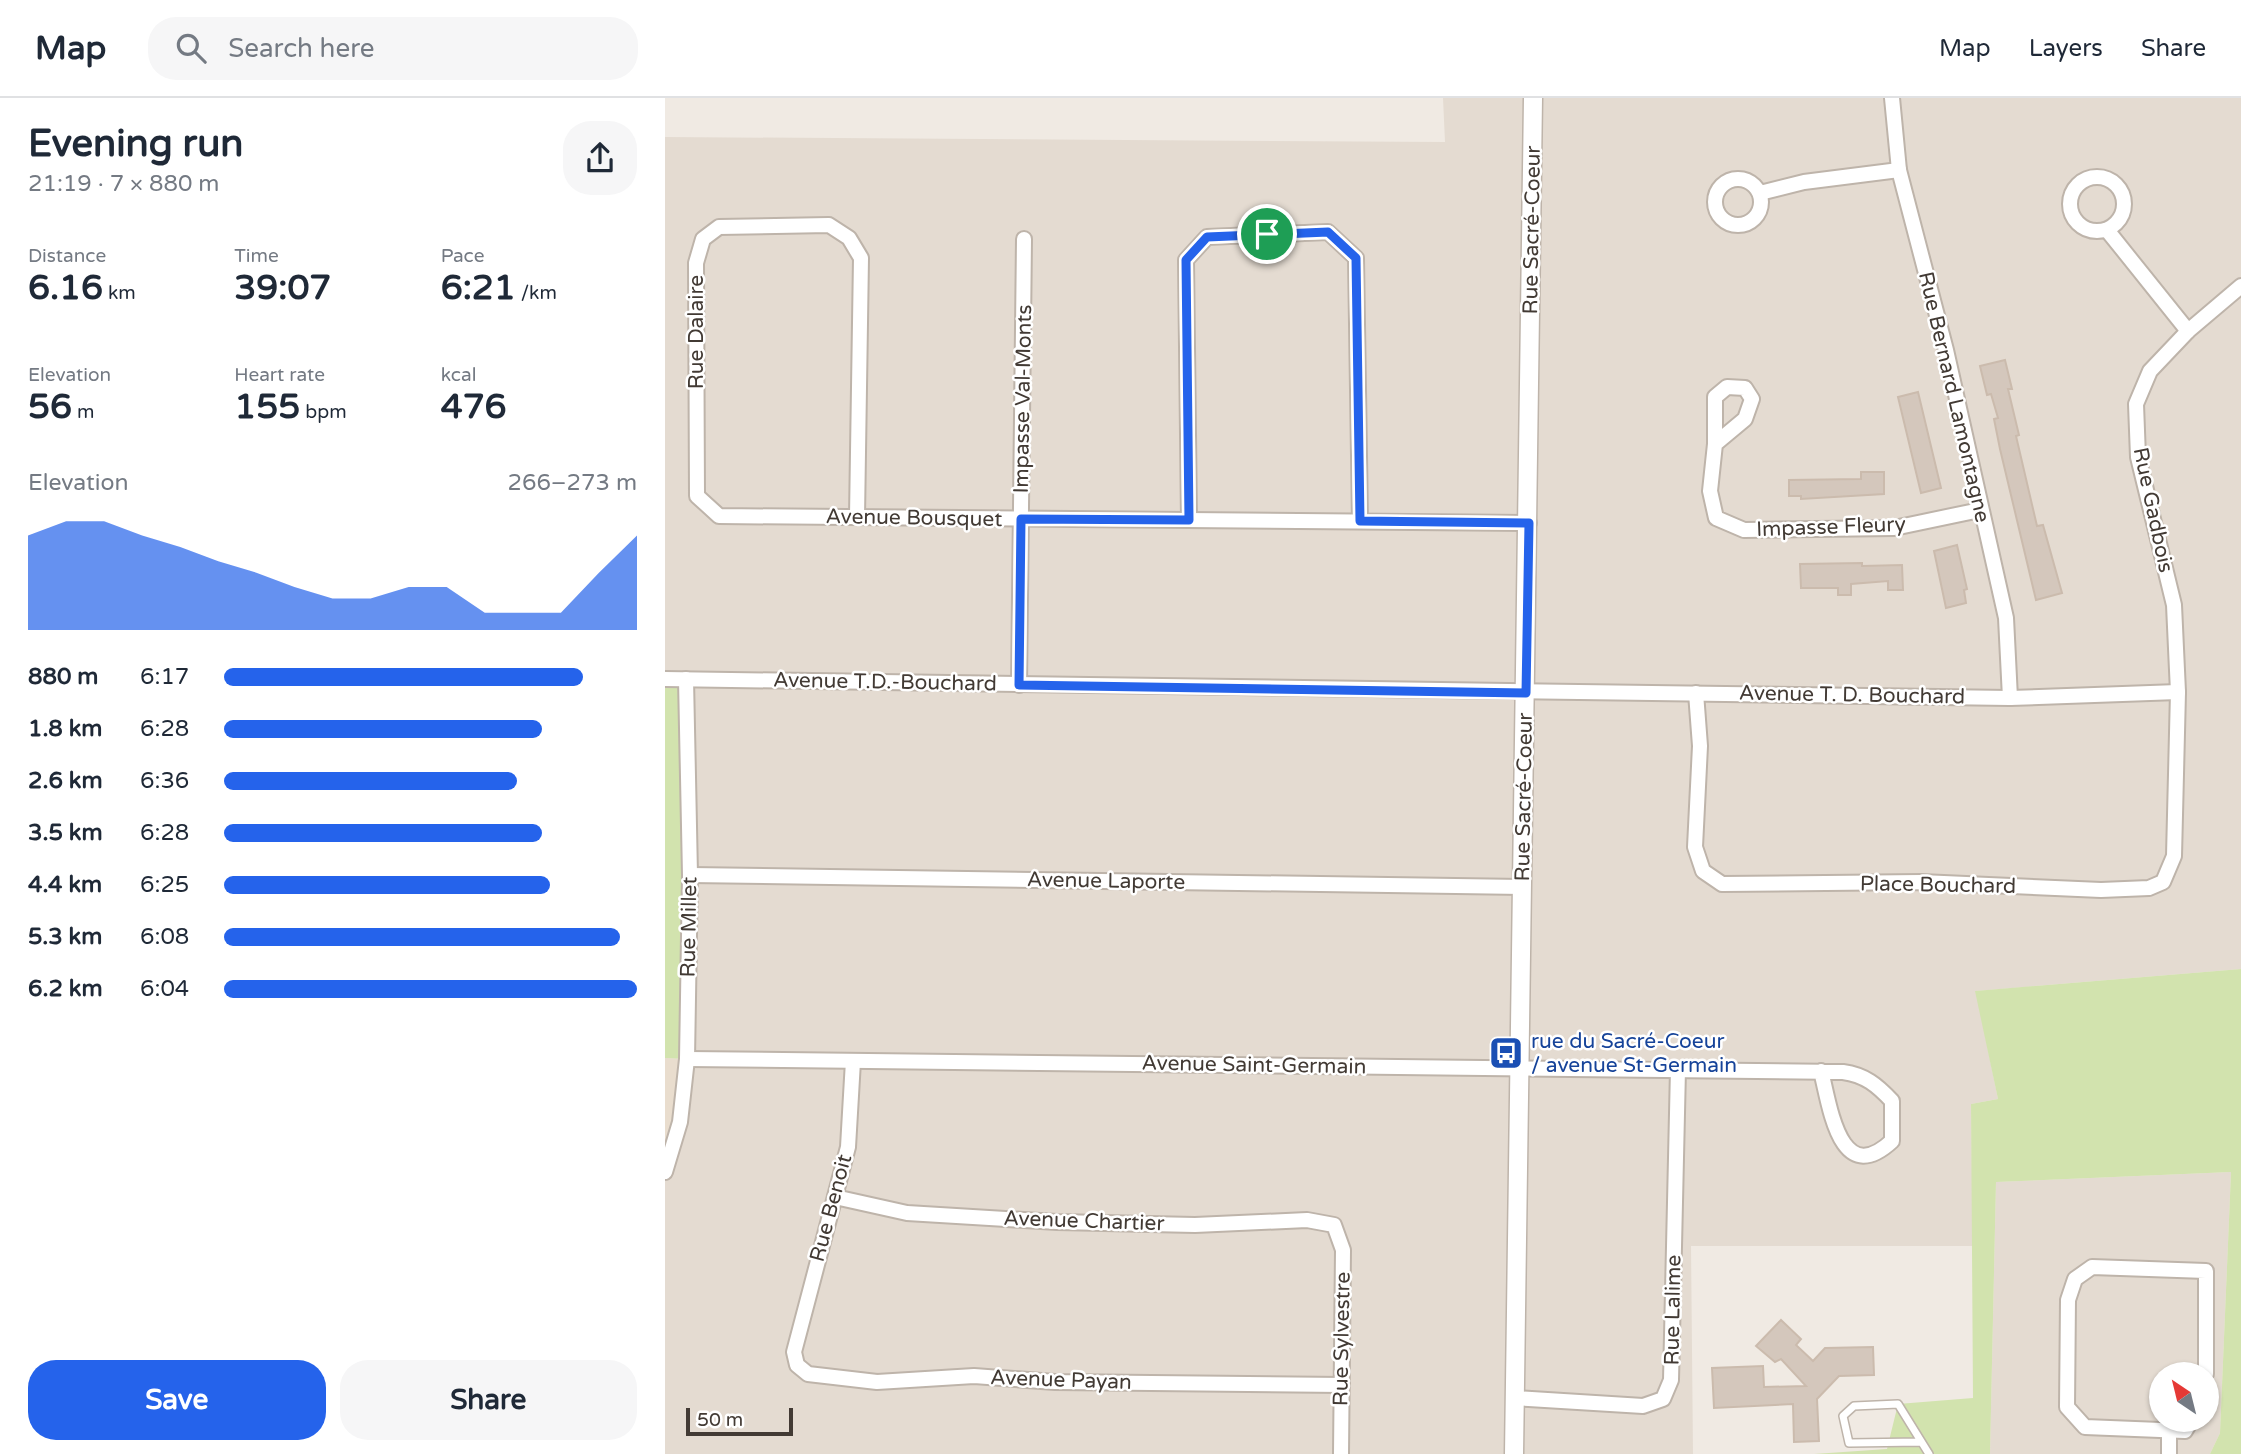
<!DOCTYPE html>
<html lang="en">
<head>
<meta charset="utf-8">
<style>
  body { margin:0; font-family:"Varela Round",sans-serif; background:#f6f6f7; color:#1f2937; height:100vh; display:flex; flex-direction:column; font-size:26px; white-space:nowrap }
  * { box-sizing:border-box; margin:0 }
  p { font-size:23px; color:#747a83 }
  .icon { flex:none; width:38px; height:38px; fill:none; stroke:currentColor; stroke-width:2; stroke-linecap:round; stroke-linejoin:round }
  .map { position:relative; flex:1; overflow:hidden }
  .side { display:flex; flex-direction:column; background:#fff; width:665px }
  .side>* { flex:none }
  .needle { width:46px; rotate:325deg }
  .tools { position:absolute; left:1484px; top:1264px; display:grid; gap:14px }
  .tools a { display:grid; place-items:center; width:70px; height:70px; border-radius:50%; background:#fff; box-shadow:0 2px 5px #0004; font-size:35px }
  .scale { position:absolute; left:21px; bottom:18px; width:107px; box-sizing:border-box; padding-left:7px; border:4px solid #423a34; border-top:0; font-size:19px; line-height:24px; white-space:nowrap; color:#423a34; -webkit-text-stroke:5px #fff; paint-order:stroke }
  .pin { position:absolute; display:grid; place-items:center; width:60px; height:60px; color:#fff; margin:-30px; border:4px solid #fff; border-radius:50%; box-shadow:0 2px 7px #0007 }
  .round { display:grid; place-items:center; flex:none; width:74px; height:74px; border-radius:28px; background:#f6f6f7 }
  .summary { display:flex; align-items:center; justify-content:space-between; height:119px; padding:0 28px }
  h1 { font-size:38px; font-weight:700; line-height:52px }
  .stats { display:grid; grid-template-columns:repeat(3,1fr); gap:10px; height:119px; padding:7px 28px }
  .stats div { display:grid; align-content:center }
  .stats b { font-size:35px; font-weight:700 }
  .stats small { font-size:19px; font-weight:400 }
  .stats p { font-size:19px }
  .chart { height:196px; padding:14px 28px }
  .chart p { display:flex; justify-content:space-between }
  .chart svg { width:100%; height:126px; margin-top:7px; fill:#2563eb; opacity:.7 }
  .cta { display:flex; gap:14px; margin-top:auto; padding:14px 28px }
  .cta a { flex:1; height:80px; border-radius:28px; background:#2563eb; color:#fff; font-size:28px; font-weight:700; line-height:80px; text-align:center }
  .cta a+a { background:#f6f6f7; color:#1f2937 }
  ul { padding:0 28px; list-style:none; font-size:23px }
  li { display:grid; grid-template-columns:112px 84px 1fr; align-items:center; height:52px }
  li i { height:18px; border-radius:9px; background:#2563eb }
  header { display:flex; align-items:center; gap:42px; box-sizing:border-box; height:98px; padding:0 35px; background:#fff; border-bottom:2px solid #e0e1e3 }
  header strong { font-size:33px }
  nav { display:flex; gap:38px; margin-inline-start:auto; font-size:24px }
  .search { width:490px; height:63px; background:#f6f6f7; display:flex; align-items:center; gap:18px; box-sizing:border-box; padding:0 24px; border-radius:28px; color:#747a83; font-size:26px }
  main { display:flex; flex:1; min-height:0 }
  .map>svg:first-child { display:block }
</style>
</head>
<body>
<header>
<strong>Map</strong>
<div class="search"><svg class="icon" aria-label="search" viewBox="0 0 24 24"><circle cx="10" cy="10" r="6"/><path d="M15 15l6 6"/></svg>Search here</div>
<nav><a>Map</a><a>Layers</a><a>Share</a></nav>
</header>
<main>
<section class="side">
<div class="summary"><div><h1>Evening run</h1><p>21:19 · 7 × 880 m</p></div><a class="round"><svg class="icon" aria-label="share" viewBox="0 0 24 24"><path d="M12 15V3M7 8l5-5 5 5M5 13v7h14v-7"/></svg></a></div>
<div class="stats">
<div><p>Distance</p><b>6.16<small> km</small></b></div>
<div><p>Time</p><b>39:07</b></div>
<div><p>Pace</p><b>6:21<small> /km</small></b></div>
</div>
<div class="stats">
<div><p>Elevation</p><b>56<small> m</small></b></div>
<div><p>Heart rate</p><b>155<small> bpm</small></b></div>
<div><p>kcal</p><b>476</b></div>
</div>
<div class="chart"><p><span>Elevation</span>266–273 m</p>
<svg viewBox="0 0 160 44" preserveAspectRatio="none"><path d="M0 44V11L10 6L20 6L30 11L40 15L50 20L60 24L70 29L80 33L90 33L100 29L110 29L120 38L130 38L140 38L150 24L160 11V44z"/></svg>
</div>
<ul>
<li><b>880 m</b>6:17<i style="width:87%"></i></li>
<li><b>1.8 km</b>6:28<i style="width:77%"></i></li>
<li><b>2.6 km</b>6:36<i style="width:71%"></i></li>
<li><b>3.5 km</b>6:28<i style="width:77%"></i></li>
<li><b>4.4 km</b>6:25<i style="width:79%"></i></li>
<li><b>5.3 km</b>6:08<i style="width:96%"></i></li>
<li><b>6.2 km</b>6:04<i style="width:100%"></i></li>
</ul>
<div class="cta"><a>Save</a><a>Share</a></div>
</section>
<div class="map">
<svg width="1576" height="1356" viewBox="0 0 1576 1356">
  <rect width="100%" height="100%" fill="#f0eae3"/>
  <g fill="#e4dbd1" fill-rule="evenodd">
    <path d="M778 0H1576V871L1311 893 1333 1001 1306 1006 1308 1148H1026L1028 1356H0V1050L22 955 0 581V39L780 44Z"/>
    <path d="M1566 1074 1555 1335 1545 1356H1325L1331 1084ZM1496 1276H1542V1321H1496Z"/>
  </g>
  <path fill="#e9ddce" d="M0 960 22 961 0 1074Z"/>
  <g fill="#d2e3ae">
    <path d="M0 581H21L22 961 0 960Z"/>
    <path d="M1576 871V1356H1545L1555 1335 1566 1074 1331 1084 1325 1356H1149L1222 1351 1233 1306 1308 1300 1306 1006 1333 1001 1310 893Z"/>
  </g>
  <g fill="#d4c7bc" stroke="#cbbbad" stroke-width="2">
    <path d="M1340 262 1347 291H1343L1354 337 1351 338 1372 428 1378 427 1397 495 1371 502 1335 351 1329 321 1333 320 1326 296 1322 297 1315 268Z"/>
    <path d="M1253 294 1276 390 1256 395 1233 299Z"/>
    <path d="M1196 374H1219V396L1136 401V398H1124V382L1196 381Z"/>
    <path d="M1292 447 1302 491 1299 492 1301 505 1281 510 1269 453Z"/>
    <path d="M1197 465V468L1237 467 1238 492H1223V483L1186 486V497H1173V490H1136L1135 466Z"/>
    <path d="M1116 1222 1136 1241 1131 1247 1148 1263 1160 1250 1208 1249 1209 1277 1174 1278 1152 1301 1154 1343 1129 1344 1128 1306 1049 1310 1047 1270 1098 1268 1099 1289 1141 1288 1116 1261 1110 1264 1091 1248Z"/>
  </g>
  <g fill="none" stroke-linecap="round" stroke-linejoin="round">
    <defs>
      <path id="service" d="M1256 1344 1184 1345 1178 1318 1189 1308 1233 1306 1264 1356"/>
      <g id="minor">
        <path d="M1227 0 1234 72 1281 252 1341 520 1345 600"/>
        <circle cx="1432" cy="106" r="27"/>
        <circle cx="1073" cy="104" r="23"/>
        <path d="M1095 95 1139 84 1234 72"/>
        <path d="M1442 132 1523 233"/>
        <path d="M1050 346V299L1062 289 1080 290 1087 301 1080 321 1050 346 1045 393 1051 420 1079 432 1229 430 1315 412"/>
        <path d="M192 419 196 160 184 140 164 127 54 129 38 141 31 165 32 398 54 418 864 425"/>
        <path d="M524 422 521 162 542 139 663 134 691 160 695 423"/>
        <path d="M0 581 1345 600 1513 594"/>
        <path d="M354 587 359 141"/>
        <path d="M1031 595 1035 648 1030 749 1038 773 1057 786 1256 784 1436 792 1484 790 1498 784 1509 758 1513 594 1509 507 1473 359 1471 306 1485 273 1523 233 1576 188"/>
        <path d="M25 777 858 789"/>
        <path d="M22 961 1178 974C1200 977 1212 987 1227 1003V1043C1175 1091 1165 1009 1156 973"/>
        <path d="M188 963 183 1049 129 1254 132 1267 143 1276 212 1284 309 1278 390 1284 677 1287"/>
        <path d="M0 1074 15 1024 22 961 25 777 21 581"/>
        <path d="M170 1099 242 1115 392 1124 530 1127 642 1122 669 1127 678 1152 676 1356"/>
        <path d="M849 1300 978 1308 998 1301 1006 1282 1013 971"/>
        <path d="M1527 1321 1520 1333 1420 1329 1402 1309 1403 1202 1410 1181 1427 1169 1541 1173V1276"/>
        <path d="M1504 1333V1356"/>
      </g>
      <path id="tertiary" d="M849 1356 868 0"/>
    </defs>
    <use href="#service" stroke="#beb4aa" stroke-width="10"/>
    <use href="#minor" stroke="#beb4aa" stroke-width="18"/>
    <use href="#tertiary" stroke="#beb4aa" stroke-width="21"/>
    <use href="#service" stroke="#fff" stroke-width="7"/>
    <use href="#minor" stroke="#fff" stroke-width="14"/>
    <use href="#tertiary" stroke="#fff" stroke-width="18"/>
  </g>
  <g fill="none" stroke-linecap="round" stroke-linejoin="round">
    <defs>
      <path id="route" d="M663 134 691 160 695 423 864 425 861 595 354 587 356 421 524 422 521 162 542 139Z"/>
    </defs>
    <use href="#route" stroke="#fff" stroke-width="14"/>
    <use href="#route" stroke="#2563eb" stroke-width="9"/>
  </g>
  <defs>
    <symbol id="bus-square" viewBox="-11 -11 22 22"><rect x="-9" y="-9" width="18" height="18" rx="4" fill="#1a4fb4" stroke="#fff"/><path d="M-5-6H5V4H4V6H2V4H-2V6H-4V4H-5ZM-3.5-4V0h7V-4ZM-3.5 1.2v1.5H-2V1.2ZM2 1.2v1.5H3.5V1.2Z" fill="#fff"/></symbol>
  </defs>
  <g fill-rule="evenodd">
    <use href="#bus-square" x="822" y="936" width="38" height="38"/>
  </g>
  <g text-anchor="middle" dominant-baseline="central" stroke-width="5" stroke-linejoin="round" paint-order="stroke">
    <g font-size="21" fill="#423a34" stroke="#fff">
      <text transform="translate(867 132) rotate(-89)">Rue Sacré-Coeur</text>
      <text transform="translate(31 234) rotate(-90)">Rue Dalaire</text>
      <text transform="translate(1289 299) rotate(77)">Rue Bernard Lamontagne</text>
      <text transform="translate(358 301) rotate(-89)">Impasse Val-Monts</text>
      <text transform="translate(1488 412) rotate(78)">Rue Gadbois</text>
      <text transform="translate(249 420) rotate(1)">Avenue Bousquet</text>
      <text transform="translate(1166 429) rotate(-2)">Impasse Fleury</text>
      <text transform="translate(220 584) rotate(1)">Avenue T.D.-Bouchard</text>
      <text transform="translate(1187 597) rotate(1)">Avenue T. D. Bouchard</text>
      <text transform="translate(859 699) rotate(-89)">Rue Sacré-Coeur</text>
      <text transform="translate(441 783) rotate(1)">Avenue Laporte</text>
      <text transform="translate(1273 787) rotate(1)">Place Bouchard</text>
      <text transform="translate(24 829) rotate(-89)">Rue Millet</text>
      <text transform="translate(589 967) rotate(1)">Avenue Saint-Germain</text>
      <text transform="translate(166 1110) rotate(-75)">Rue Benoit</text>
      <text transform="translate(419 1123) rotate(2)">Avenue Chartier</text>
      <text transform="translate(1008 1212) rotate(-89)">Rue Lalime</text>
      <text transform="translate(677 1241) rotate(-89)">Rue Sylvestre</text>
      <text transform="translate(396 1282) rotate(2)">Avenue Payan</text>
    </g>
    <g font-size="21" fill="#164399" stroke="#fff" text-anchor="start">
      <text x="866" y="943">rue du Sacré-Coeur<tspan x="866" dy="24">/ avenue St-Germain</tspan></text>
    </g>
  </g>
</svg>
<div class="tools">
<a><svg class="needle" viewBox="-14 -14 28 28"><path d="M0-13l5 13h-10z" fill="#e53935"/><path d="M0 13l5-13h-10z" fill="#747a83"/></svg></a>
</div>
<div class="scale">50 m</div>
<div class="pin" style="left:602px;top:136px;background:#1e9e55"><svg class="icon" aria-label="arrive" viewBox="0 0 24 24"><path d="M6 21V4h12l-3 4 3 4H6"/></svg></div>
</div>
</main>
</body>
</html>
